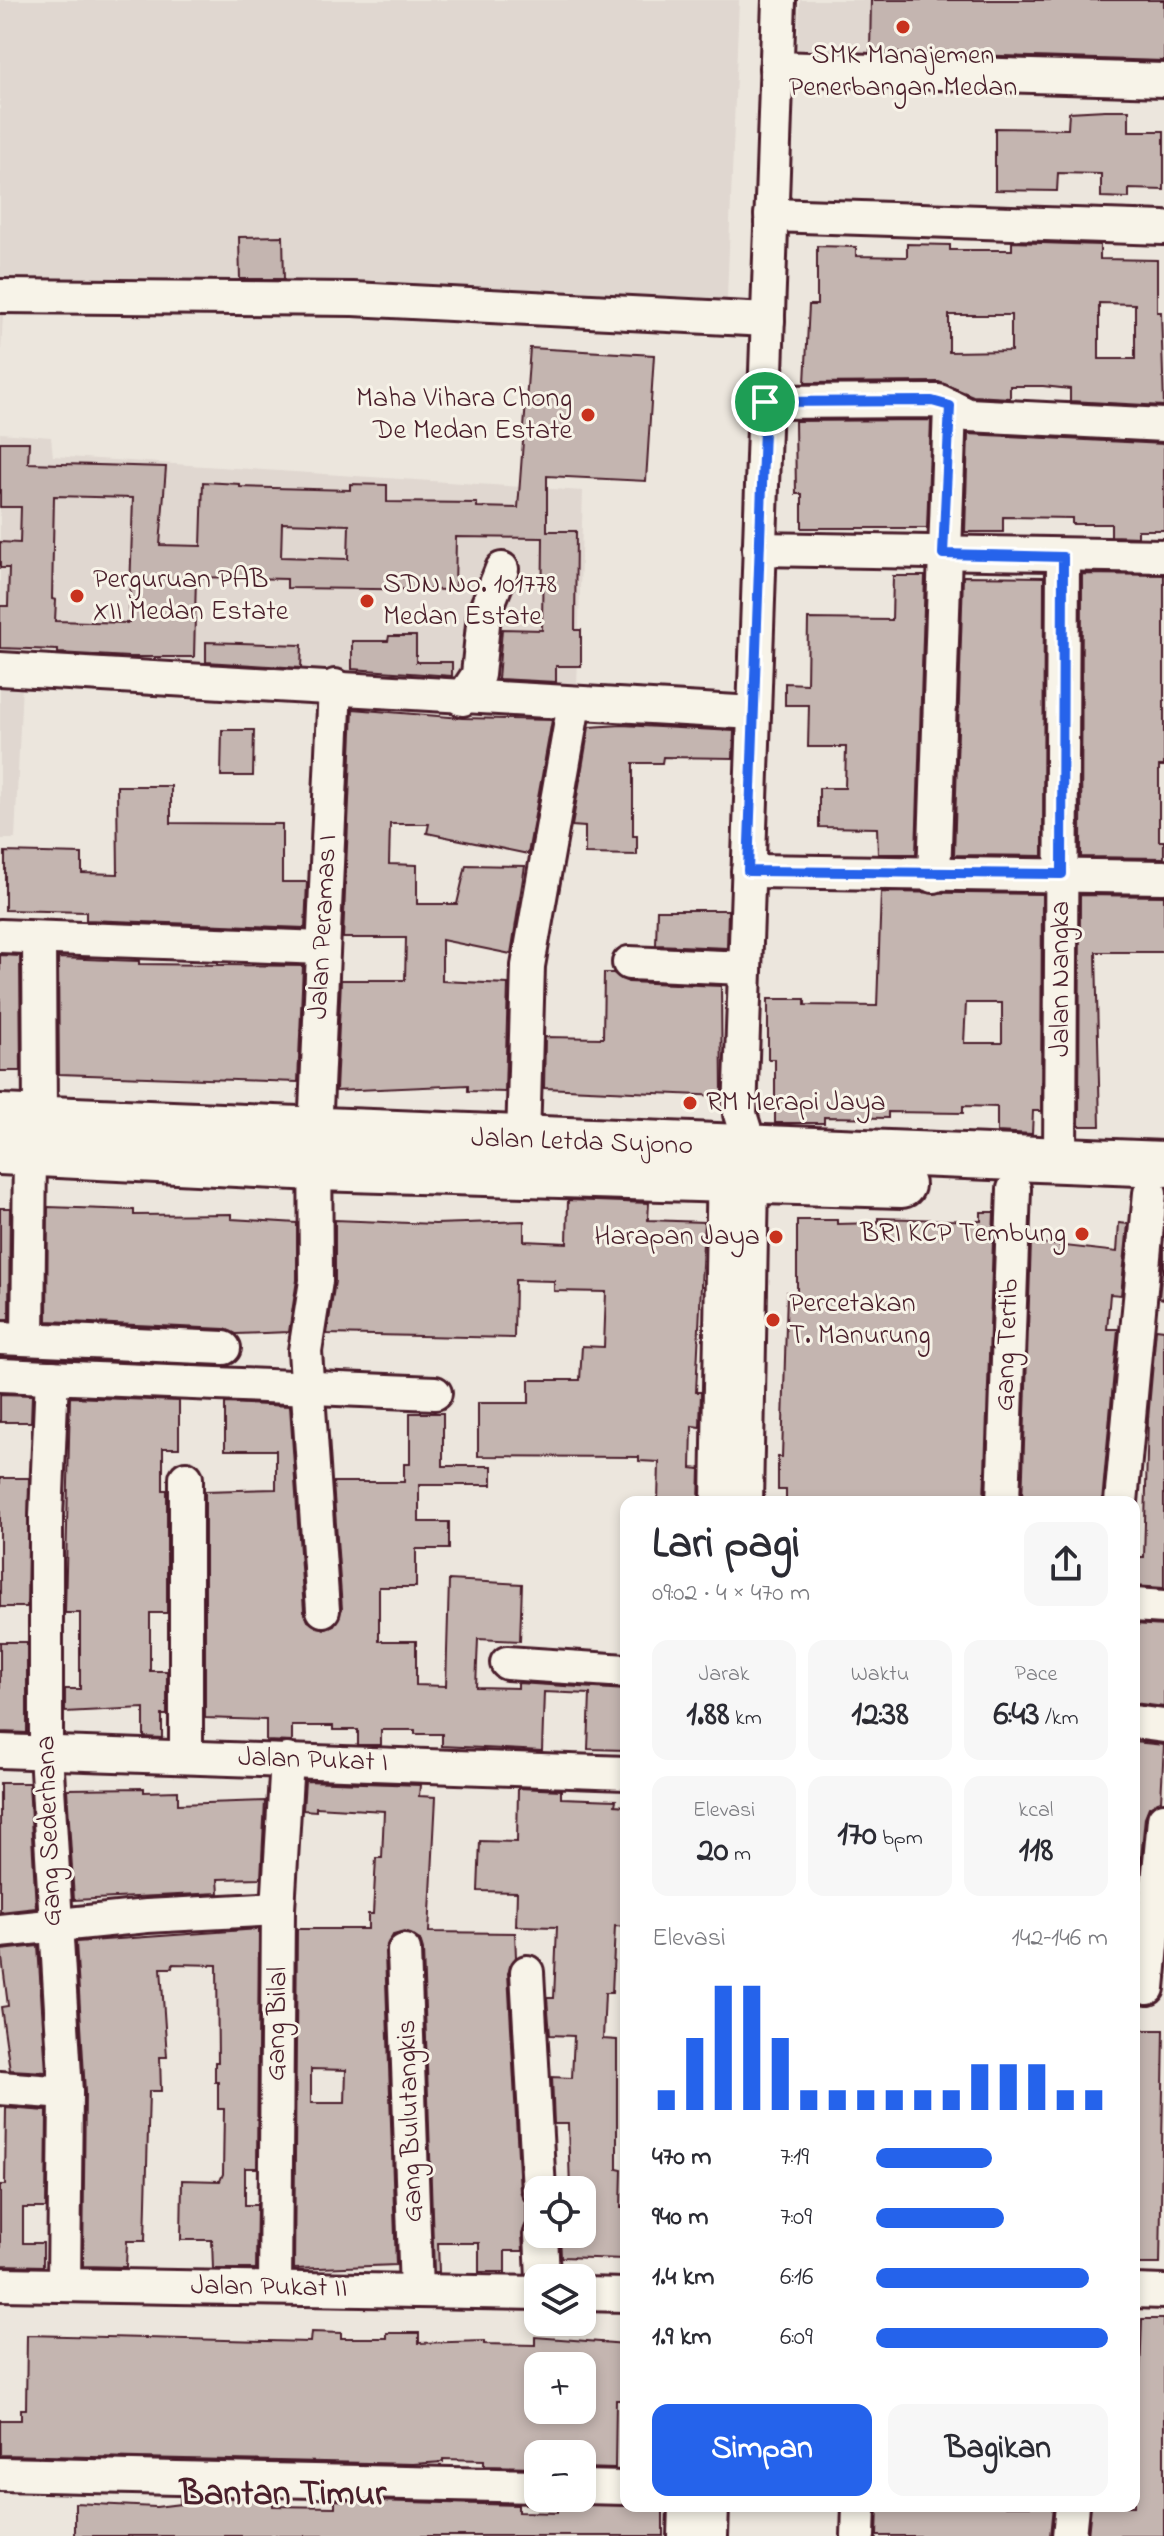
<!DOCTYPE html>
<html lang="id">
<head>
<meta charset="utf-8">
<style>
  body { margin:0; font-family:"Indie Flower",sans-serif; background:#f7f7f7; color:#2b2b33; height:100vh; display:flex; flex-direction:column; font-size:30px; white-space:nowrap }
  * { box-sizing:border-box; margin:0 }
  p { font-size:26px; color:#7c7c81 }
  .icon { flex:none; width:44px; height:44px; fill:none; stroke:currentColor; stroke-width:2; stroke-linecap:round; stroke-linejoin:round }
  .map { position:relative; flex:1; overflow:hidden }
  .details { position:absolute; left:620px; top:1496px; width:520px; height:1016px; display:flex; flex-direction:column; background:#fff; border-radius:16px; box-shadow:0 4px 12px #0003 }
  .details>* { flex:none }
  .controls { position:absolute; left:524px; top:2176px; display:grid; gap:16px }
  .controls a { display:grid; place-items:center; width:72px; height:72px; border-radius:16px; background:#fff; box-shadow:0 4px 12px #0003; font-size:40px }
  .pin { position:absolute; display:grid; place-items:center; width:68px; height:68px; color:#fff; margin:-34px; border:4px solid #fff; border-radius:50%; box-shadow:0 2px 8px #0007 }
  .round { display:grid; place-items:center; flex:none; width:84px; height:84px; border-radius:16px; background:#f7f7f7 }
  .head { display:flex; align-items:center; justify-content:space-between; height:136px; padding:0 32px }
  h1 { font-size:44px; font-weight:800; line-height:60px }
  .figures { display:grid; grid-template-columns:repeat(3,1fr); gap:12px; height:136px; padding:8px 32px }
  .figures div { display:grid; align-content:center; border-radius:16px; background:#f7f7f7; text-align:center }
  .figures b { font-size:34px; font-weight:800 }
  .figures small { font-size:22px; font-weight:400 }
  .figures p { font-size:22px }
  .chart { height:224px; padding:16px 32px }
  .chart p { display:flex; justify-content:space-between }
  .chart svg { width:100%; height:144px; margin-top:8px; stroke:#2563eb; stroke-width:6 }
  .cta { display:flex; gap:16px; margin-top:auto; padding:16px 32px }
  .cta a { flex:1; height:92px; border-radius:16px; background:#2563eb; color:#fff; font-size:32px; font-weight:800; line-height:92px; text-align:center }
  .cta a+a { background:#f7f7f7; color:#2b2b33 }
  ul { padding:0 32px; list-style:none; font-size:26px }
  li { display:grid; grid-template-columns:128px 96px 1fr; align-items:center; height:60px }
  li i { height:20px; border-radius:10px; background:#2563eb }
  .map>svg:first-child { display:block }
</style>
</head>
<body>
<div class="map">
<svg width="1164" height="2536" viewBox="0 0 1164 2536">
  <rect width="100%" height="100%" fill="#ece6dd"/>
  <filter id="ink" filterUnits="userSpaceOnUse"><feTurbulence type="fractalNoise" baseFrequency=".0125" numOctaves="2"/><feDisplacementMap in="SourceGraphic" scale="16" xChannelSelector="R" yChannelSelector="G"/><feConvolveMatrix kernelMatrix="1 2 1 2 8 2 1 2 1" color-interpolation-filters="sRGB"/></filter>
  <g filter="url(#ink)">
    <g fill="#e0d7d0">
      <path d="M0 0H739L726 323 4 297 0 368Z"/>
      <path d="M800 0H1164V63L918 56 797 57Z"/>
      <path d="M0 433 51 437 53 456 583 491 577 688 0 648Z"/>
      <path d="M0 681 22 683 15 839H0Z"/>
    </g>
    <g fill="#c4b5b0" stroke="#4a1f2b" stroke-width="2" fill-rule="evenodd">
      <path d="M871 0H1164V61L870 52Z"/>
      <path d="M1105 110H1129V131H1164V190L1129 189V198L1101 197V174L1058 173 1057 191 995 190V128L1068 129 1069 112Z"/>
      <path d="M283 236 284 279H240L239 237Z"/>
      <path d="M1012 242 1100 245V259L1157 260V312H1161L1164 406 1070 401V389L1043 386H1010V398L973 396 939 382 805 383 809 305H817V246L856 247V256L907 257V244L950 245V250H1012ZM1099 303 1135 304V359H1099ZM949 315H1011V351L949 352Z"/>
      <path d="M530 348 654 355 646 481 547 476V531H576L575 630H581V666H556V682L498 679 502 629 542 630 543 538 456 537 455 590 287 588V579L196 577 194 657H129L58 653V650L0 648V606H8L9 568H0V542L20 543 21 507H0V442H29L28 463 166 467 160 545 201 546 203 482 240 484V487L350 490V484L387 485V502L477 503V507L518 508ZM54 496 133 498 129 623 55 621 56 600 52 599ZM282 523 349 525 348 559 281 557Z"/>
      <path d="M931 420 927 528H802V494H796L795 421Z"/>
      <path d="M968 434 1164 444V530H1138V537L1111 536V524H1072V518L1003 517V532H965Z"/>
      <path d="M1082 574 1164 575V766H1159V841H1164V858L1081 857Z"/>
      <path d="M893 576H925L916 854H878L877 828 819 827V788H845L846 747H808L809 705H785V683L807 684 808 619 892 620Z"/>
      <path d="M963 576 1044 577 1043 856 954 855Z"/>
      <path d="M389 636H416V662H452V676L352 669V641H388Z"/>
      <path d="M206 642 302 645 301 668 206 662Z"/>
      <path d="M353 709 462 718 552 720 528 854 427 833 429 824H390L389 864 417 865V904H457L466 865 525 866 511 954 442 940V981L508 984 505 1092 468 1091V1085L336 1091 341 980H405L406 938H343Z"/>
      <path d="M622 725 734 731 733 758 663 757 662 763H633V836H637V855L585 854V827L572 826 589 727Z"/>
      <path d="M222 730H254L253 776H221Z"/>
      <path d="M117 786H171V823L282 824V882H307L305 928 86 920V912L5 910V852L82 854V873L118 874Z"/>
      <path d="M881 892 1042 894 1041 1111H1033L1032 1134 997 1132V1107L963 1106V1113L888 1112V1118L824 1117V1123H775V1059H768V999H805V1005L877 1006ZM966 1003H1002V1043H964Z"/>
      <path d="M1080 895 1164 896V952H1096L1100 1126H1079Z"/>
      <path d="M657 910H728L727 948 656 945Z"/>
      <path d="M0 955 20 956 21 1071H0Z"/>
      <path d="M58 958 139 961V964L303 966 298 1082 59 1074Z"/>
      <path d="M604 973H613L628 982 721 986 722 1096 544 1088 545 1037 603 1038Z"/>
      <path d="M568 1200 649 1203 648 1220 704 1222 696 1392H701L700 1427 692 1426 691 1468 700 1469 699 1502H658L659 1462 639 1461V1457L478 1456V1403H529V1380H580L582 1346 604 1347 606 1292 554 1291V1281L515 1280 514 1338 327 1334 335 1281V1220L435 1224 524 1221V1241L567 1243Z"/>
      <path d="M48 1207 134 1210V1215L231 1214V1219L297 1223V1280L289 1332 236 1334 225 1329 47 1321Z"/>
      <path d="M0 1208H10L9 1319H0Z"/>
      <path d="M981 1212H994L984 1501 786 1502V1490H778V1457H782L787 1292 797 1291V1220H837V1224L878 1223V1218L981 1221Z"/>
      <path d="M1119 1223 1128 1224 1121 1295 1110 1294 1107 1329H1118L1102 1502 1022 1501 1031 1242 1117 1252Z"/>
      <path d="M1164 1247V1299L1159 1298Z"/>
      <path d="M1156 1329 1164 1330V1588L1134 1586V1557H1144L1148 1419Z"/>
      <path d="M0 1394 32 1395 31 1422H0Z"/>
      <path d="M70 1397 179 1401V1448H163V1490H167V1613H150V1671H167V1715H162V1738L144 1737V1708L65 1712V1689H80V1613H65Z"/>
      <path d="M225 1403 290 1406 304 1611 308 1621 324 1629 334 1625 342 1609 333 1482H404V1464H410V1413H443V1466H492V1485H419V1522H449V1549H416V1587H379V1641H416V1685L446 1686 449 1580 522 1584 520 1641 478 1639 476 1687 518 1688V1683L626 1690V1750L588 1749 590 1694 544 1692 542 1751 442 1746V1734H415V1730H381V1745H358V1730H333V1726H292V1742L266 1741V1720L205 1718V1491L276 1489V1450H225Z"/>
      <path d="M0 1478H29L27 1607H0Z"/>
      <path d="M1134 1624 1164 1626V1707L1134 1703Z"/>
      <path d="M0 1642H27V1733L0 1732Z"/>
      <path d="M1134 1742 1164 1745 1161 1801 1149 1807 1145 1817 1134 1930Z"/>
      <path d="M305 1781 420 1785 419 1796 436 1797 429 1932 515 1933 516 1957 508 1973 520 2191 526 2203V2223L522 2234 523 2251H505V2272H479V2243H438L439 2272H434L423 1950 420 1940 404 1932 393 1935 385 1952 396 2265 294 2269 297 1929H368V1914H373L376 1858H382L384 1811 316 1807V1811L303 1810ZM311 2069 346 2070 345 2103H311Z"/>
      <path d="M0 1783H29L36 1908 0 1912Z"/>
      <path d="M144 1788V1792L178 1791V1804L265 1801 261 1878 218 1879 219 1893 74 1900 67 1789Z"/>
      <path d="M518 1788 561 1790V1798L616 1800 615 1805 626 1806V1927L615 1926 612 1993H605L603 2039 617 2040V2169L622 2170 621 2208H626L625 2259 561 2257 560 2234H582V2190H570L568 2124H554L552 2077 572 2078 574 2036 550 2035 547 1998H554L557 1927 516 1926 517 1892 478 1891 480 1841 517 1842Z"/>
      <path d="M259 1929 257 2168H245V2205H257L256 2269H213L212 2240H181L182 2180 220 2181 223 2174 224 2109H218V2082H215V2062H218L217 1965 173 1964 172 1968H161L167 2057H160L161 2091H149L145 2241H127L126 2267 83 2266 85 2092 76 1942Z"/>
      <path d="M38 1946 46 2072 10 2070 1 2007 8 2006 1 1950Z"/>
      <path d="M1134 2030H1164L1160 2264H1134Z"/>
      <path d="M6 2108 47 2111 46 2208H23V2243H43V2266L0 2265V2185H5Z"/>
      <path d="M1142 2319H1164V2536H1088L1091 2506H1134V2375H1140Z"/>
      <path d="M311 2332 341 2333V2338H387V2333H419V2343L484 2341V2344L535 2345V2337L626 2344V2400H616L615 2469 582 2468V2454H535V2467L484 2466V2460L443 2459V2462L413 2464 0 2455V2420H21V2409H26L27 2335 310 2342ZM538 2366H582V2412L538 2411Z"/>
      <path d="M180 2497 273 2499V2506L335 2507V2500L518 2505V2512L557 2513V2504L663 2506V2536H75V2503L156 2507 180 2504Z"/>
      <path d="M878 2506H1053L1050 2536H877Z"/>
    </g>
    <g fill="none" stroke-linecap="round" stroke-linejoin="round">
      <defs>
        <g id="minor">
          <path d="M776 68 1164 80"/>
          <path d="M771 215 1164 228"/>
          <path d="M0 296 353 299 768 320"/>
          <path d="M765 402 939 401 968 415 1164 425"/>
          <path d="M759 549 1164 556"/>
          <path d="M0 669 754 713"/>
          <path d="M462 699 478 675 484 614 502 569"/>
          <path d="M748 871 1164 877"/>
          <path d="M934 876 950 406"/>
          <path d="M0 936 323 948"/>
          <path d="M39 938 40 1119"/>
          <path d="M629 963 745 968"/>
          <path d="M523 1140 528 966 574 704"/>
          <path d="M1060 1162 1063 557"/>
          <path d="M0 1338 224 1348"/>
          <path d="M28 1339 30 1153"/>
          <path d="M0 1375 435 1393"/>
          <path d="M52 1377 46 1517V1753L66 2093 64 2285"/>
          <path d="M186 1478V1756"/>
          <path d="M718 1502 724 1158"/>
          <path d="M746 1502 752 1181 751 1149 740 1114 779 0"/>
          <path d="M1003 1502 1014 1189"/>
          <path d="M1121 1502 1150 1193"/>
          <path d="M1134 1605 1164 1607"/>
          <path d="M323 1610 305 1351 316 1281 315 1132 335 686"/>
          <path d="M507 1663 626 1671"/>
          <path d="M1134 1722 1164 1726"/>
          <path d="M0 1751 626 1773"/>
          <path d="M0 1931 147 1916 278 1909"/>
          <path d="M404 1951 416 2291"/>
          <path d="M527 1972 539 2190"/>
          <path d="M1148 1988 1164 1819"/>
          <path d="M0 2088 66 2093"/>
          <path d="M541 2234 543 2278"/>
          <path d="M0 2284 538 2293"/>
          <path d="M275 2288 278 1909 287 1760"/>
          <path d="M1134 2291 1164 2292"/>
          <path d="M582 2294 626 2295"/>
          <path d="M0 2474 538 2486"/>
          <path d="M582 2487 626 2488"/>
          <path d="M684 2536 685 2506"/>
          <path d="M711 2536 712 2506"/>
          <path d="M858 2536 859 2506"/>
          <path d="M1069 2536 1072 2506"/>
        </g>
        <g id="highway">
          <path d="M0 1117 1164 1164"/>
          <path d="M0 1152 316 1168 902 1185"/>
        </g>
      </defs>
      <use href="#minor" stroke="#4a1f2b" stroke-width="38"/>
      <use href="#highway" stroke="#4a1f2b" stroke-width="50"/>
      <use href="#minor" stroke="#f7f3e8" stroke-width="32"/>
      <use href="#highway" stroke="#f7f3e8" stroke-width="44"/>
    </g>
  </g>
  <g fill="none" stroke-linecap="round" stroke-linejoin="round" filter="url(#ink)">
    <defs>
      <path id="route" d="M932 401 950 406 943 554 1063 557 1062 874 748 871 765 402Z"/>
    </defs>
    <use href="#route" stroke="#fff" stroke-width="16"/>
    <use href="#route" stroke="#2563eb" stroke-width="10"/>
  </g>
  <g fill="#c8321e" stroke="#f7f3e8" stroke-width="3">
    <circle cx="903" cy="27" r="8"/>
    <circle cx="588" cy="415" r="8"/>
    <circle cx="77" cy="596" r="8"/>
    <circle cx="367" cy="601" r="8"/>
    <circle cx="690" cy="1103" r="8"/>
    <circle cx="1082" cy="1234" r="8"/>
    <circle cx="776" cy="1237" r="8"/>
    <circle cx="773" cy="1320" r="8"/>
  </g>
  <g text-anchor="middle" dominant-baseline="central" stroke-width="6" stroke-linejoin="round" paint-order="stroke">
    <g font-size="28" fill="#4a1f2b" stroke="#f7f3e8" text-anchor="start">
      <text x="903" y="56" text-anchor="middle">SMK Manajemen<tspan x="903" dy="32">Penerbangan Medan</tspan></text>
      <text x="572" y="399" text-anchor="end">Maha Vihara Chong<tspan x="572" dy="32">De Medan Estate</tspan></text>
      <text x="93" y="580">Perguruan PAB<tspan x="93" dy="32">XII Medan Estate</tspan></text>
      <text x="383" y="585">SDN No. 101778<tspan x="383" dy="32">Medan Estate</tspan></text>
      <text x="706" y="1103">RM Merapi Jaya</text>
      <text x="1066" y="1234" text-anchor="end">BRI KCP Tembung</text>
      <text x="760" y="1237" text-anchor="end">Harapan Jaya</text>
      <text x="789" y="1304">Percetakan<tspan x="789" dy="32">T. Manurung</tspan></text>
    </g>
    <g font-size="28" fill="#4a1f2b" stroke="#f7f3e8">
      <text transform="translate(324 927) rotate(-87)">Jalan Peramas I</text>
      <text transform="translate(1061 979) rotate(-90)">Jalan Nangka</text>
      <text transform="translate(582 1143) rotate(2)">Jalan Letda Sujono</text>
      <text transform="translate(1008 1345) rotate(-88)">Gang Tertib</text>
      <text transform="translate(313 1761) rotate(2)">Jalan Pukat I</text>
      <text transform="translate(50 1831) rotate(-92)">Gang Sederhana</text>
      <text transform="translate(278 2024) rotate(-89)">Gang Bilal</text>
      <text transform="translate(411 2121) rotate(-92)">Gang Bulutangkis</text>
      <text transform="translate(269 2288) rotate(1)">Jalan Pukat II</text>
    </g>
    <g font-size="36" font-weight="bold" fill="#4a1f2b" stroke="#f7f3e8">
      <text x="283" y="2495">Bantan Timur</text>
    </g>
  </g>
</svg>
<div class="controls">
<a><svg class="icon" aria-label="locate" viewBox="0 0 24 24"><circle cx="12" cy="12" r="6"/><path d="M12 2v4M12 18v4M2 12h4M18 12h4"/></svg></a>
<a><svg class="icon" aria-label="layers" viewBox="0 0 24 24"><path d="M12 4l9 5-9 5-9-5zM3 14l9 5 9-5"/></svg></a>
<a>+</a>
<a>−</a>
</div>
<div class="pin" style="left:765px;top:402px;background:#1e9e55"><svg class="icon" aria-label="arrive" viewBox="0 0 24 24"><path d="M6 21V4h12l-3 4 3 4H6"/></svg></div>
<section class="details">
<div class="head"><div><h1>Lari pagi</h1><p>09:02 · 4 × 470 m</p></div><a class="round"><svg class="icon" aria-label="share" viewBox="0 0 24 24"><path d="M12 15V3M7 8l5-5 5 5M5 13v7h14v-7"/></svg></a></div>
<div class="figures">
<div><p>Jarak</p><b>1.88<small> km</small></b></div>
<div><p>Waktu</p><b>12:38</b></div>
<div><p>Pace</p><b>6:43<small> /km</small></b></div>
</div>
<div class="figures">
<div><p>Elevasi</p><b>20<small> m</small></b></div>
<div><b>170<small> bpm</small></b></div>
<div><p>kcal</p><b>118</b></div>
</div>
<div class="chart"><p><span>Elevasi</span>142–146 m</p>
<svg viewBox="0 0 160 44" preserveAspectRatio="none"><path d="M5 44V38M15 44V22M25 44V6M35 44V6M45 44V22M55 44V38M65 44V38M75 44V38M85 44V38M95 44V38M105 44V38M115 44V30M125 44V30M135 44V30M145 44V38M155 44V38"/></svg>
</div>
<ul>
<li><b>470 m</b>7:19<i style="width:50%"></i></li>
<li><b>940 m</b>7:09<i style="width:55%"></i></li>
<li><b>1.4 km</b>6:16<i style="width:92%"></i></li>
<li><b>1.9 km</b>6:09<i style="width:100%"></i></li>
</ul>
<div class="cta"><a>Simpan</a><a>Bagikan</a></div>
</section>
</div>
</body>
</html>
